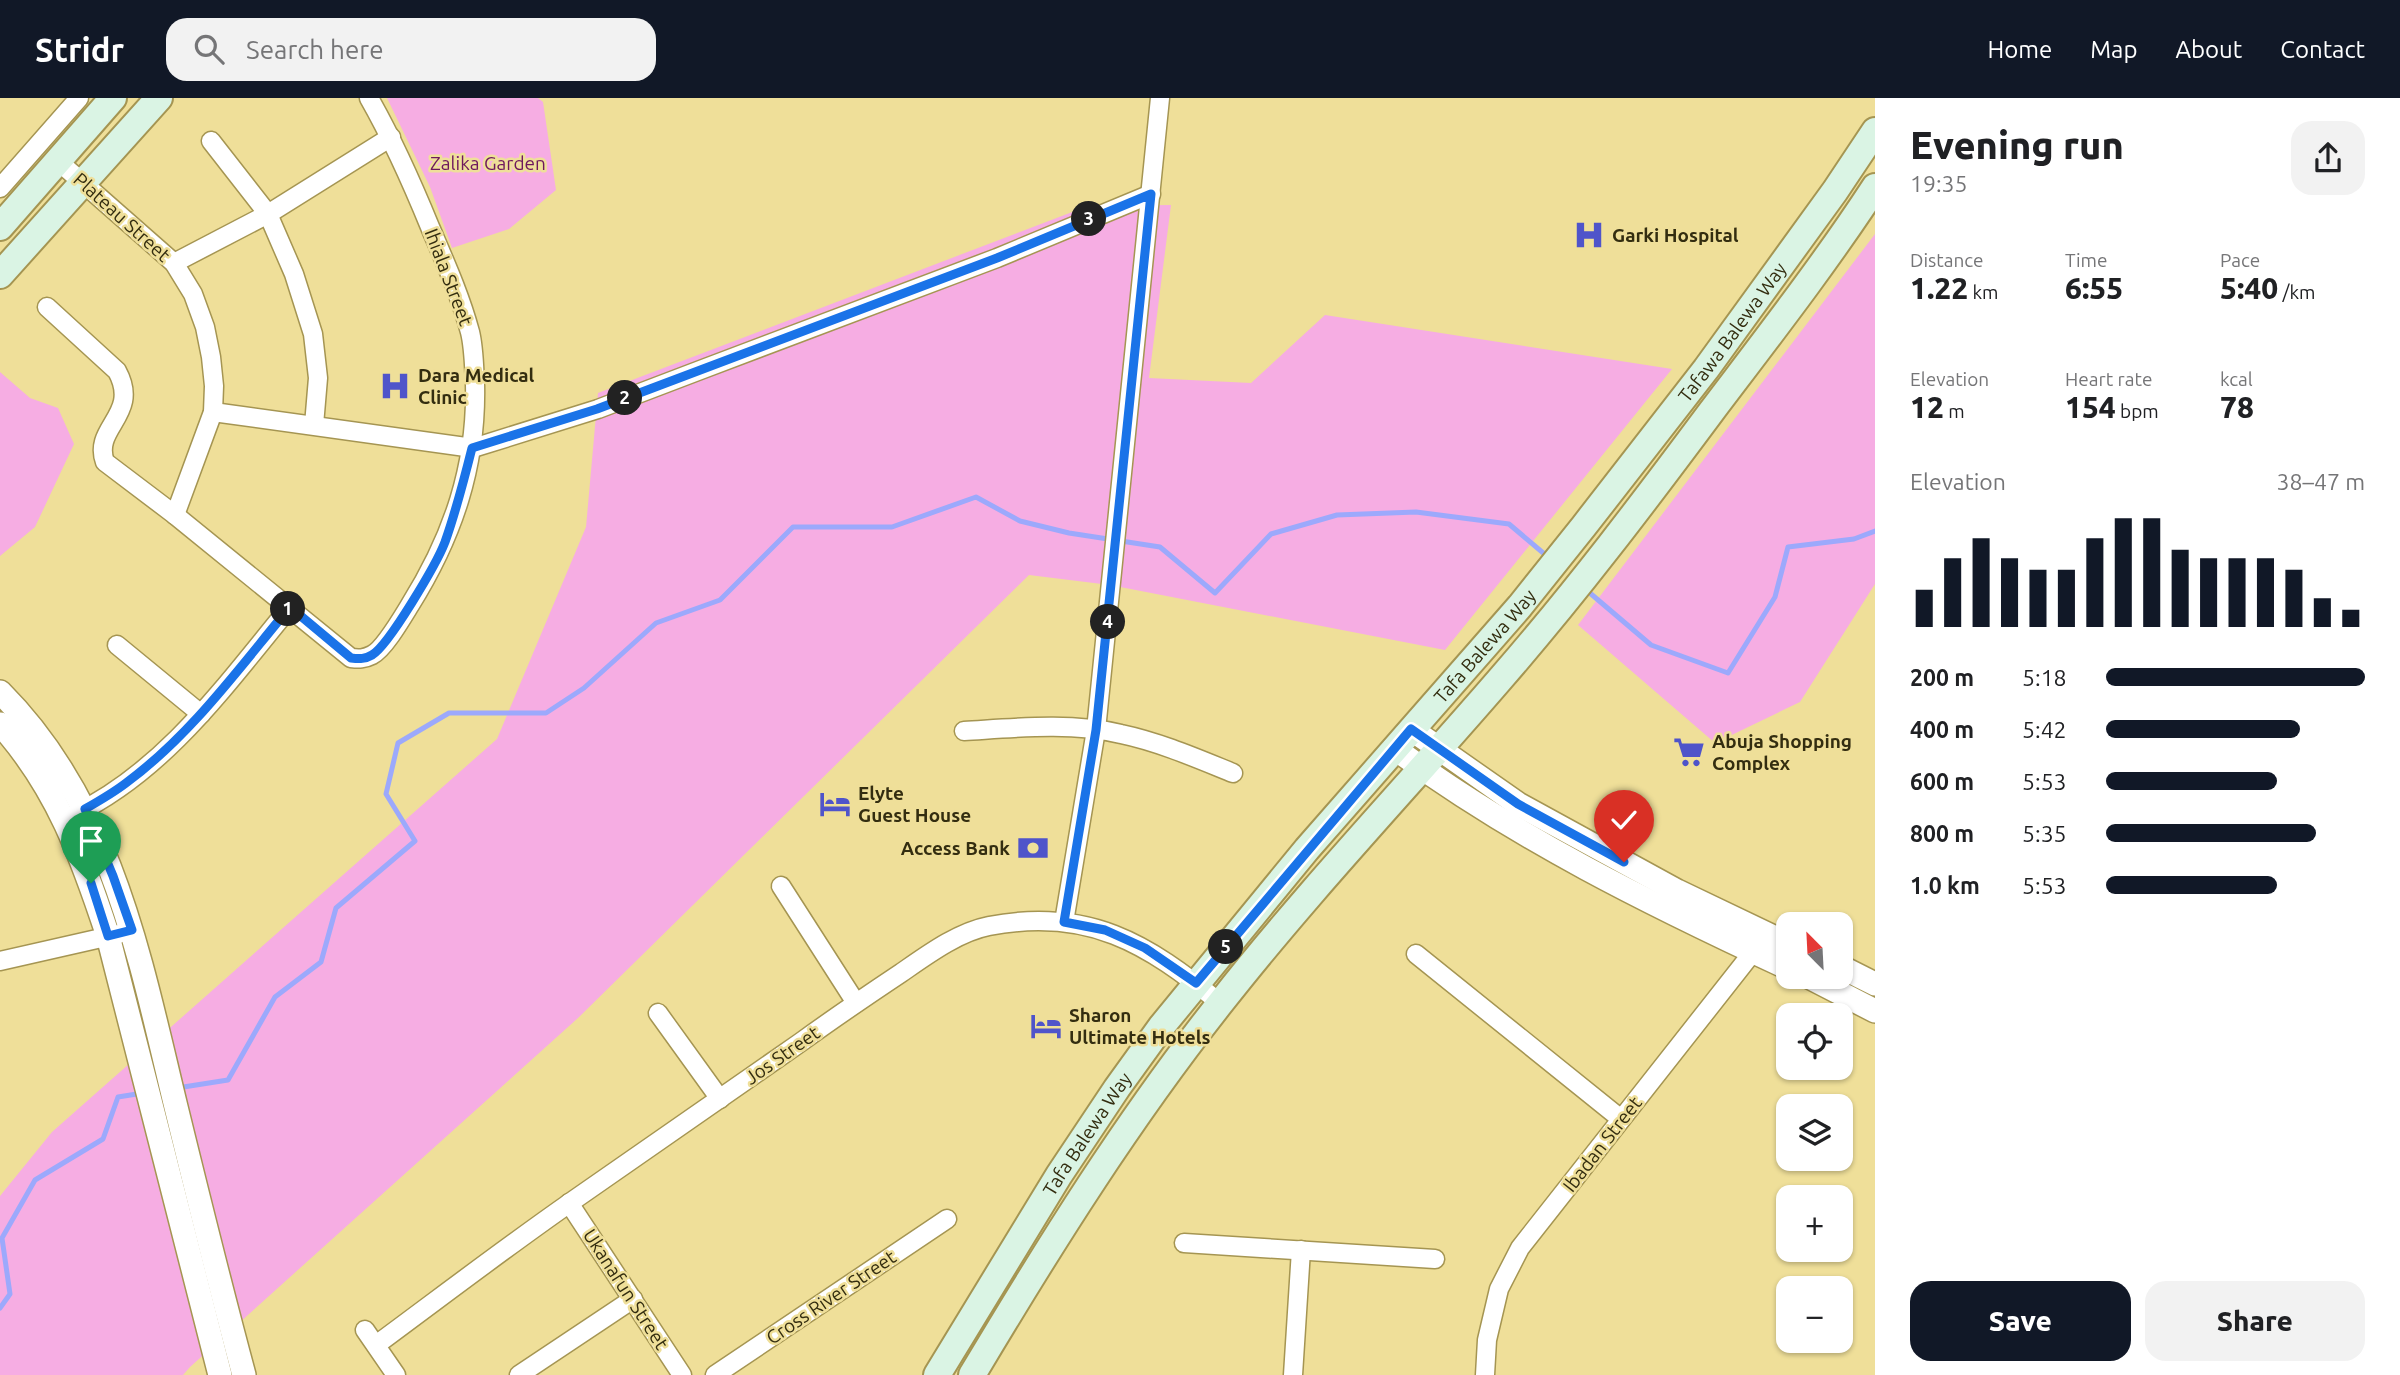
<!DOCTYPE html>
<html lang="en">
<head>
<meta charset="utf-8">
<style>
  body { margin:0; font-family:Ubuntu,sans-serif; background:#f2f2f2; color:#202124; height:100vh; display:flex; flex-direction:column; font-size:26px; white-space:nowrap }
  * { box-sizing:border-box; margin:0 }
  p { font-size:23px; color:#757577 }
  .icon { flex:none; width:38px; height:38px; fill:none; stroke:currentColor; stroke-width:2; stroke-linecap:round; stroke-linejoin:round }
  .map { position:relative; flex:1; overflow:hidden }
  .side { display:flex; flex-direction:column; background:#fff; width:525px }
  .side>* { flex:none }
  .needle { width:46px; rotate:336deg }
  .controls { position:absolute; left:1776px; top:814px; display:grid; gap:14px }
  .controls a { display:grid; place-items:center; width:77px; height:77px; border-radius:14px; background:#fff; box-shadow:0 2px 5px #0004; font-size:35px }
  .pin { position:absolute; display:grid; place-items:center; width:60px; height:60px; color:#fff; margin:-72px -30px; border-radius:50% 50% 50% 0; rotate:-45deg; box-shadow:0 0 7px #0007 }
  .pin .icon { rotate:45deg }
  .km { position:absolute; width:35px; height:35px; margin:-18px; border-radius:50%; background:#222; color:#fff; font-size:19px; line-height:35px; text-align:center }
  .round { display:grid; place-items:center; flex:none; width:74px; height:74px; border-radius:21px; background:#f2f2f2 }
  .summary { display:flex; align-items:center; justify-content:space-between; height:119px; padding:0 35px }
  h1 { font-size:38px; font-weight:800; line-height:52px }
  .figures { display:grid; grid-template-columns:repeat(3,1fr); gap:10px; height:119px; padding:7px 35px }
  .figures div { display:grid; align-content:center }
  .figures b { font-size:30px; font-weight:800 }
  .figures small { font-size:19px; font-weight:400 }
  .figures p { font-size:19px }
  .chart { height:196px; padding:14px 35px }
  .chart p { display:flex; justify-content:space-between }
  .chart svg { width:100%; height:126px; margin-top:7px; stroke:#111827; stroke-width:6 }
  .action { display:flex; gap:14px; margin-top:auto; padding:14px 35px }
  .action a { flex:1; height:80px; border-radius:21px; background:#111827; color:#fff; font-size:28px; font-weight:800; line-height:80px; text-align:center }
  .action a+a { background:#f2f2f2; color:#202124 }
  ul { padding:0 35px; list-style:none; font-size:23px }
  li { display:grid; grid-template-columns:112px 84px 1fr; align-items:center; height:52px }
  li i { height:18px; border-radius:9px; background:#111827 }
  header { display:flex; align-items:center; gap:42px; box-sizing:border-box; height:98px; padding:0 35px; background:#111827; color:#fff }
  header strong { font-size:33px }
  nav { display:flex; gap:38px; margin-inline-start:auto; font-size:24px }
  .search { width:490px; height:63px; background:#f2f2f2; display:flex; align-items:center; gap:18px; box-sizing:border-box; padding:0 24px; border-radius:21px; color:#757577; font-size:26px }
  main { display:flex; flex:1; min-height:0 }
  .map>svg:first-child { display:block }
</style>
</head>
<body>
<header>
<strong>Stridr</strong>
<div class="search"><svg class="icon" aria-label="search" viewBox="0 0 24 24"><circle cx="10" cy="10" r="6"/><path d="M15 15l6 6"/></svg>Search here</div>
<nav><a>Home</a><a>Map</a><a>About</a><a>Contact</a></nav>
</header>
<main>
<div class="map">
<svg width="1875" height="1277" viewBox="0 0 1875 1277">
  <rect width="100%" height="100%" fill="#efdf99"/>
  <g fill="#f6ade3">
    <path d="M387 0H538L543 4 556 92 509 131 452 150 430 89Z"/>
    <path d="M1171 107 1149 280 1251 285 1325 217 1672 271 1445 552 1110 487 1029 477 578 920 190 1269 183 1277H0V1098L52 1034 497 641 586 429 598 295 1088 108Z"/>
    <path d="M1875 136V486L1800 604 1715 645 1578 527Z"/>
    <path d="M0 274 30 300 58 310 74 346 35 429 0 458Z"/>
  </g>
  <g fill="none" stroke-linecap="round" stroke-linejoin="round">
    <g stroke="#9ca9fc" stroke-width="5">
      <path d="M1584 490 1651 547 1728 575 1775 499 1788 449 1854 441 1875 433"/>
      <path d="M177 990 228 982 275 899 321 864 336 810 415 743 386 696 398 645 449 615H546L584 590 656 525 720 502 793 429H892L976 399 1020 423 1069 435 1160 449 1215 495 1271 436 1337 417 1416 414 1509 426 1548 459"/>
      <path d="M0 1210 10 1196 2 1140 35 1082 103 1041 118 999 143 995"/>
    </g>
    <defs>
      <g id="minor">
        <path d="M211 43 268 116 294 176 313 236 318 280 314 327"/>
        <path d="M58 63 174 165 193 196 205 229 211 259 214 288 213 314 175 417"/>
        <path d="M0 90 79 0"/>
        <path d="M174 165 268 116 391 39"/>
        <path d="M47 209 117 273C141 317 92 329 105 364L175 417 351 560C359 561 364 561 372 557 384 551 402 520 410 507 453 438 477 368 475 286 474 269 474 250 470 234 460 197 445 164 430 129 412 85 393 42 369 0"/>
        <path d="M213 314 473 350 598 311 703 271 997 160 1151 96"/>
        <path d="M117 547 201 616"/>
        <path d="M964 633C1015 630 1070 624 1121 636 1159 644 1196 660 1233 675"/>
        <path d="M75 716C166 672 227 585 290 509"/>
        <path d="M781 788 856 905"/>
        <path d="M1064 824 1096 632 1160 0"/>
        <path d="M1416 856 1621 1021"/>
        <path d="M0 863 119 836"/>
        <path d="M658 915 720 1001"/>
        <path d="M569 1105 682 1277"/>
        <path d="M1184 1145 1435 1161"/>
        <path d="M365 1232 396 1277"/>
        <path d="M376 1247C441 1199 505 1150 571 1104 648 1050 725 997 801 944 834 920 868 897 901 875 927 857 958 834 989 828 1088 809 1147 845 1220 905"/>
        <path d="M519 1277 633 1201"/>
        <path d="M715 1277 947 1121"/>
        <path d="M1293 1277 1301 1152"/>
        <path d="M1485 1277 1487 1242 1499 1191 1520 1150 1760 845"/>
      </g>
      <g id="tertiary">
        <path d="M0 594C112 706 140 861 176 1009 198 1099 220 1188 244 1277"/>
        <path d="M0 626C57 689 82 759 108 838L220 1277"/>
        <path d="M1411 631 1518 706 1677 793 1788 846"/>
        <path d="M1394 650C1516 740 1652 807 1788 870"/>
        <path d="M1841 869 1875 886"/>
        <path d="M1807 878 1875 913"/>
      </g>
      <g id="secondary">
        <path d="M0 129 113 0"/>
        <path d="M0 177 159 0"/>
        <path id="s1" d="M937 1277 1059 1077 1117 990 1161 929 1307 751 1520 508 1584 428 1706 271 1835 93 1875 33"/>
        <path d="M972 1277C1049 1148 1129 1020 1222 903 1310 791 1409 687 1502 579 1576 494 1644 404 1711 314 1767 240 1824 167 1875 89"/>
      </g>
    </defs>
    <use href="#minor" stroke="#a59552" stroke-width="21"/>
    <use href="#tertiary" stroke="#a59552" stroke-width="26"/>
    <use href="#secondary" stroke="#a59552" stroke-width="30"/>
    <use href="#minor" stroke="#fff" stroke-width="18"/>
    <use href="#tertiary" stroke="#fff" stroke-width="23"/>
    <use href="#secondary" stroke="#daf4e4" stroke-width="26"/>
  </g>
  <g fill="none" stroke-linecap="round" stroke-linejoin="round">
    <defs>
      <path id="route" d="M91 785 108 838 132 832 113 778 85 711C99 703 113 695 126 685 191 637 239 570 290 509L351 560C360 561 365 561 372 557 389 547 437 465 445 444 456 413 464 382 472 350L597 311 650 291 997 160 1151 96 1096 632 1064 824 1105 832 1145 850 1196 885 1411 631 1518 706 1624 764"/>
    </defs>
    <use href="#route" stroke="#fff" stroke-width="14"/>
    <use href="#route" stroke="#1a73e8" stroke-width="9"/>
  </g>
  <defs>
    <symbol id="hospital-bare" viewBox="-9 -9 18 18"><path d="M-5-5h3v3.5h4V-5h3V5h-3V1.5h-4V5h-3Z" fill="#4f54ca" stroke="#efdf99" stroke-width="2.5" paint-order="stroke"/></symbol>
    <symbol id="supermarket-bare" viewBox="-9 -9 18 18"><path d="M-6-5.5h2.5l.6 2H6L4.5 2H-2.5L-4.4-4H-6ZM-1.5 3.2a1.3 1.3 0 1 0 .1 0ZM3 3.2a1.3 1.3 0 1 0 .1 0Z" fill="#4f54ca" stroke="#efdf99" stroke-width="2.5" paint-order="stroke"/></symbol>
    <symbol id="hotel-bare" viewBox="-9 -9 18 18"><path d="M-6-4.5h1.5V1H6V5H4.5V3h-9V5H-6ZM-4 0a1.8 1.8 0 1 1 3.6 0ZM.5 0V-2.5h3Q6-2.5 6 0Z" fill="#4f54ca" stroke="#efdf99" stroke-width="2.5" paint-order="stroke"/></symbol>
    <symbol id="bank-bare" viewBox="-9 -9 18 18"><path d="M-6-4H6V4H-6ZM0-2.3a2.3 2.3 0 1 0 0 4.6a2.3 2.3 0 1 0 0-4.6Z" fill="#4f54ca" stroke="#efdf99" stroke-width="2.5" paint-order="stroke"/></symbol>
  </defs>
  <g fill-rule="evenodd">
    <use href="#hospital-bare" x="1567" y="115" width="44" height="44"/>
    <use href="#hospital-bare" x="373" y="266" width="44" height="44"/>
    <use href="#supermarket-bare" x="1667" y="632" width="44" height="44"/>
    <use href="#hotel-bare" x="813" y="684" width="44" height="44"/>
    <use href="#bank-bare" x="1011" y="728" width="44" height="44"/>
    <use href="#hotel-bare" x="1024" y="906" width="44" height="44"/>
  </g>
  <g text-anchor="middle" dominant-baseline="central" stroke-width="5" stroke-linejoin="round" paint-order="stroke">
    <g font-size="19" fill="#6d175d" stroke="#efdf99">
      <text x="488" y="65">Zalika Garden</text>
    </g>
    <g font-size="19" fill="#332d10" stroke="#efdf99">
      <text transform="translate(122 119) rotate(42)">Plateau Street</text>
      <text transform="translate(449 179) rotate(69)">Ihiala Street</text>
      <text stroke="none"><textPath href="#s1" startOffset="1314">Tafawa Balewa Way</textPath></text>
      <text stroke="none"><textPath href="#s1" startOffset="914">Tafa Balewa Way</textPath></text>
      <text transform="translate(782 957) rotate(-35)">Jos Street</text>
      <text stroke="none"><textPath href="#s1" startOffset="284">Tafa Balewa Way</textPath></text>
      <text transform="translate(1602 1046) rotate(-52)">Ibadan Street</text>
      <text transform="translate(626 1191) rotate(57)">Ukanafun Street</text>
      <text transform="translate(831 1199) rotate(-34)">Cross River Street</text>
    </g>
    <g font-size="19" font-weight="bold" fill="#332d10" stroke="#efdf99" text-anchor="start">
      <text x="1612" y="137">Garki Hospital</text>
      <text x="418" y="277">Dara Medical<tspan x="418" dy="22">Clinic</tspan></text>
      <text x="1712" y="643">Abuja Shopping<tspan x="1712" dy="22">Complex</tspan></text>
      <text x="858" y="695">Elyte<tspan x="858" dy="22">Guest House</tspan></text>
      <text x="1010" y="750" text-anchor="end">Access Bank</text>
      <text x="1069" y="917">Sharon<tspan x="1069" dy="22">Ultimate Hotels</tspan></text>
    </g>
  </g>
</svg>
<div class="controls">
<a><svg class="needle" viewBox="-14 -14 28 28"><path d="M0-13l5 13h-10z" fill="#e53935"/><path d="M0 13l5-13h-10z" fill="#757577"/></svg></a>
<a><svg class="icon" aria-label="locate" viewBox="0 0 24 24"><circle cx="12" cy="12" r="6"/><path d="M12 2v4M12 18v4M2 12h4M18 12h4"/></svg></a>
<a><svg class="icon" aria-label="layers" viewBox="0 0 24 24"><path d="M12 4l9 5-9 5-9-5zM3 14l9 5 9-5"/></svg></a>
<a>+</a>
<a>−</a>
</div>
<div class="pin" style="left:91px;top:785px;background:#1e9e55"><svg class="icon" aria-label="arrive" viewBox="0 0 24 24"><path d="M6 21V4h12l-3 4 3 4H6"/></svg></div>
<div class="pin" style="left:1624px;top:764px;background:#d93025"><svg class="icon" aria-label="check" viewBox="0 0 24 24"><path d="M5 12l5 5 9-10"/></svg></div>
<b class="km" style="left:288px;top:511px">1</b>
<b class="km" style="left:625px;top:300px">2</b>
<b class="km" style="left:1089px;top:121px">3</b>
<b class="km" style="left:1108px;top:524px">4</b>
<b class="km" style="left:1226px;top:849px">5</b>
</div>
<section class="side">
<div class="summary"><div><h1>Evening run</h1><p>19:35</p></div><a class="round"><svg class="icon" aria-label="share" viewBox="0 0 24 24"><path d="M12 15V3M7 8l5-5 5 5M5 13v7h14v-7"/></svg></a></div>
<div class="figures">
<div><p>Distance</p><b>1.22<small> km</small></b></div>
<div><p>Time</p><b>6:55</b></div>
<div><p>Pace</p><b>5:40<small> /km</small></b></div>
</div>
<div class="figures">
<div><p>Elevation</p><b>12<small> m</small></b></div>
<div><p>Heart rate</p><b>154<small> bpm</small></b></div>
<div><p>kcal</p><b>78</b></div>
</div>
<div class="chart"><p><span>Elevation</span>38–47 m</p>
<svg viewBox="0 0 160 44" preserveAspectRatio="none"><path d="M5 44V31M15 44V20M25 44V13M35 44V20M45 44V24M55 44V24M65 44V13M75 44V6M85 44V6M95 44V17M105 44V20M115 44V20M125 44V20M135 44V24M145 44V34M155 44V38"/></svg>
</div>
<ul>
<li><b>200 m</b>5:18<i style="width:100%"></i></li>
<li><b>400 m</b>5:42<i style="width:75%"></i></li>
<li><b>600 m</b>5:53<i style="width:66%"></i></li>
<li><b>800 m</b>5:35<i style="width:81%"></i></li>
<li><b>1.0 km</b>5:53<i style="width:66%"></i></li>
</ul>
<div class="action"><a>Save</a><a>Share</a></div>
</section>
</main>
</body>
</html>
